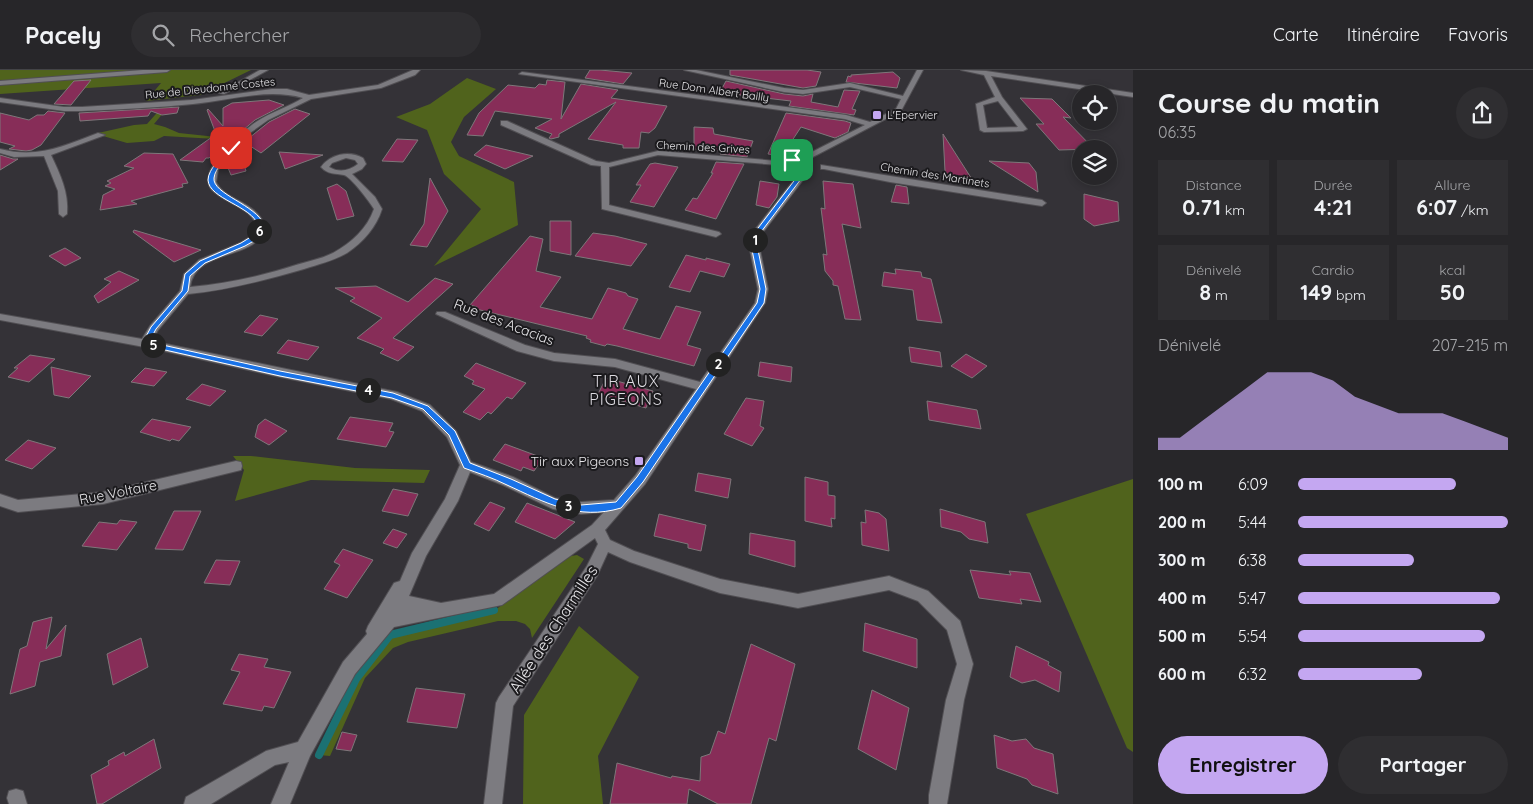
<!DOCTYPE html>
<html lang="fr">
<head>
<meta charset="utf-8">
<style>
  body { margin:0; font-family:Quicksand,sans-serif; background:#2f2e31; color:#f1f3f6; height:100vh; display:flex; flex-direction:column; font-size:19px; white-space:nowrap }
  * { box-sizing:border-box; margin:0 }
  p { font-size:16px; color:#a4a5a8 }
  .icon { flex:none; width:28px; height:28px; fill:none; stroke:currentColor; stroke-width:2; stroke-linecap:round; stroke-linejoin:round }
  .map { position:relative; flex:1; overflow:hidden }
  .panel { display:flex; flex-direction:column; background:#272629; width:400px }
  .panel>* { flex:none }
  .fabs { position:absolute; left:1072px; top:15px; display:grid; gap:10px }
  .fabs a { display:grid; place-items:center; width:45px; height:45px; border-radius:50%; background:#272629; box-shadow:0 2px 8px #0003,0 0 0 1px #434346; font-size:25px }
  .pin { position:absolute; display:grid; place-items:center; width:42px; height:42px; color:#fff; margin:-21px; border-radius:10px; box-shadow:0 2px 8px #0006 }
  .km { position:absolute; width:25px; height:25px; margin:-12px; border-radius:50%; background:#222; color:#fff; font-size:14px; line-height:25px; text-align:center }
  .round { display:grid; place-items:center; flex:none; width:52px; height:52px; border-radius:26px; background:#2f2e31 }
  .summary { display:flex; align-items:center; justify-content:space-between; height:85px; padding:0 25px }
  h1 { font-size:28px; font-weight:700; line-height:38px }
  .metrics { display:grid; grid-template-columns:repeat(3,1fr); gap:8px; height:85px; padding:5px 25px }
  .metrics div { display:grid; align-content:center; border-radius:0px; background:#2f2e31; text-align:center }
  .metrics b { font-size:21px; font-weight:700 }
  .metrics small { font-size:14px; font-weight:400 }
  .metrics p { font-size:14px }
  .chart { height:140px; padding:10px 25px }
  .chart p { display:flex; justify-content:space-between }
  .chart svg { width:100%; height:90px; margin-top:5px; fill:#c4a7f1; opacity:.7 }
  .primary-button { display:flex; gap:10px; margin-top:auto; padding:10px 25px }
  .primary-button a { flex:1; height:58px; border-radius:30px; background:#c4a7f1; color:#111; font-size:20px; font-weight:700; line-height:58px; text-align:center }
  .primary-button a+a { background:#2f2e31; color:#f1f3f6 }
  ul { padding:0 25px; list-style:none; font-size:16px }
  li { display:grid; grid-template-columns:80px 60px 1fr; align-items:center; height:38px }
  li i { height:12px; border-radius:6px; background:#c4a7f1 }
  header { display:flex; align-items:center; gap:30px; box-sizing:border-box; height:70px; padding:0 25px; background:#272629; border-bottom:1px solid #434346 }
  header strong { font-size:24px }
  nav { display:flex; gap:28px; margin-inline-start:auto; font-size:18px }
  .search { width:350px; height:45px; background:#2f2e31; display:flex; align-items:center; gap:12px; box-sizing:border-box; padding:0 18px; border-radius:28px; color:#a4a5a8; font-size:19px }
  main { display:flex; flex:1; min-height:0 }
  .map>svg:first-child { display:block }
</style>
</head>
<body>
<header>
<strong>Pacely</strong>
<div class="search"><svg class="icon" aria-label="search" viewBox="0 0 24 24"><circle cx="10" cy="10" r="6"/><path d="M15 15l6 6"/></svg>Rechercher</div>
<nav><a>Carte</a><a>Itinéraire</a><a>Favoris</a></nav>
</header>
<main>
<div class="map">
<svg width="1133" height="734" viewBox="0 0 1133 734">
  <rect width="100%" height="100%" fill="#343237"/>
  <g fill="#50631c">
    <path d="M0 0H251L200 25 146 31 161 13 0 24Z"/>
    <path d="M467 8 496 19 464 47 451 72 459 86 514 112 518 155 434 196 481 139 444 104 427 60 396 47 430 34Z"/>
    <path d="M163 36H169L154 54 165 57 179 63 236 69 233 70 164 66 154 71 127 73 103 66 98 63 134 55 147 54Z"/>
    <path d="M233 386H251L355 398 430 400 424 413 311 410 235 431 244 400Z"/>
    <path d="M1133 409V682L1127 678 1026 444Z"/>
    <path d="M577 485 584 489 532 568 530 559 525 554 516 551H498L408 572 393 578 365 608 330 686 319 685 356 609 390 565 495 540 571 486Z"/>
    <path d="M579 556 639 607 598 686 603 734H523L524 645Z"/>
  </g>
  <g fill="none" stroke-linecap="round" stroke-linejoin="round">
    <path stroke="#1b7173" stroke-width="8" d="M319 685 356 609 390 565 494 540"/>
  </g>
  <g fill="#872d58" stroke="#7e777a">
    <path d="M590 0H600L632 3 623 14 585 8Z"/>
    <path d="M730 0H807L821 2 816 16 803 18 730 5Z"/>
    <path d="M893 2 900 8 897 18 846 12 848 6 851 7V5Z"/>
    <path d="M91 10 71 35 54 34 74 11Z"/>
    <path d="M547 10 565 12 561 49 581 14 618 20 611 28 667 36 655 58 649 63 641 62 639 78H623V75L588 69 616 32 559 64V67L551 69 549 68 552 64 535 58 552 49 495 41 483 66 467 65 479 43 508 15 535 18 539 14 546 15Z"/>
    <path d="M726 11 784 24 803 26 813 24 811 32 838 37 844 20 860 21 852 39 856 40 854 45 789 36 791 31 765 28 756 31 735 23 720 22Z"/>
    <path d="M1020 28 1052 29 1071 48 1063 47 1094 79 1059 80 1036 54H1044Z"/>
    <path d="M269 30 284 35 255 50 236 66 234 65 232 67 233 68 222 80 221 77 209 88H206L203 92 180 90 216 64 207 40 208 39 223 56V38L232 33Z"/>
    <path d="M179 37 177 43 162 45 151 41 148 46 80 51 79 43Z"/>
    <path d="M295 39 310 44 261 83 244 72 269 52Z"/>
    <path d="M48 41 65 43 41 75 32 80 26 81 9 79 15 76 0 72V43L29 50 37 45H44Z"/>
    <path d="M786 43 845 51 851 53 848 62 835 68 801 57 782 86 768 84Z"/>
    <path d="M694 57 713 58 714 64 753 71 747 87 720 84 722 81 694 79Z"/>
    <path d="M943 64 975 114 951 110 945 101Z"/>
    <path d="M397 69 418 70 403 92 382 91Z"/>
    <path d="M486 75 533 86 505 99 474 85Z"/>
    <path d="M240 76 251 89 242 88 246 101 231 105 226 93Z"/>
    <path d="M279 82 323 85 285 99Z"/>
    <path d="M144 83 173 84 188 113 182 114 183 117 131 131 137 134 100 140 103 125 115 119 105 116 111 113 107 111 134 98 124 96Z"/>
    <path d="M0 85 13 89H18L0 100Z"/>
    <path d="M989 91 1029 93 1036 102 1038 122Z"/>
    <path d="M716 92 744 94 716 149 685 140 693 128 697 129 713 103H711Z"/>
    <path d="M655 93 678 97 654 137 630 132 641 115H636L650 94Z"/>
    <path d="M430 108 448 141 427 177 410 175 424 154Z"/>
    <path d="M760 111 779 114 777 127 769 138 756 135Z"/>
    <path d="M823 111 853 114 861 158 842 154 861 250 845 249 838 216 833 215V211L825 201 823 184 827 185 821 138 825 139Z"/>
    <path d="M337 114 346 121 354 146 337 150 327 118Z"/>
    <path d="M896 115 907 117 909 134 891 132Z"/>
    <path d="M1084 124 1118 132 1119 151 1094 156 1084 149Z"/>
    <path d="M550 151H571V185L550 181Z"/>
    <path d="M134 160 201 180 174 192 133 162Z"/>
    <path d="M593 163 615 166 647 174 631 196 575 186Z"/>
    <path d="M530 166 543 169 536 201 561 207 540 237 592 249 608 218 626 223 628 226 638 229 623 259 660 269 676 236 701 242 687 275 701 279 694 296 617 276 607 274 605 276 590 272 591 270 586 268 587 266 476 239 477 237 470 235Z"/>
    <path d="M65 178 81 188 65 196 49 186Z"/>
    <path d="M686 185 706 190V188L730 194 724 207 700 201 690 222 669 217Z"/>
    <path d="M895 199 921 202 922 207 931 209 942 253 917 250 913 220 882 216 884 202 896 204Z"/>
    <path d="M119 201 139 210 98 233 94 226 111 212 104 209Z"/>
    <path d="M435 208 453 214 393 268 414 277 398 291 380 283 384 279 357 268 382 248 350 231 355 228 335 218 376 216 408 232Z"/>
    <path d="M260 245 278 249 262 266 244 262Z"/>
    <path d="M288 270 319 277 308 290 277 283Z"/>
    <path d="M909 277 940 282 942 297 911 292Z"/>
    <path d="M966 284 987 296 972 308 951 296Z"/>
    <path d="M30 285 55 289 29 312 8 307 18 298H14Z"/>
    <path d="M760 292 792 297 791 312 758 306Z"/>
    <path d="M476 293 526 313 512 329 507 327 491 344 488 342 480 350 463 342 485 319 472 314 474 311 464 306Z"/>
    <path d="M51 297 91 306 69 328 54 325Z"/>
    <path d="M145 298 167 302 154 316 131 312Z"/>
    <path d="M606 308 653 321 646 338 598 324Z"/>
    <path d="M202 314 226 321 210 336 186 329Z"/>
    <path d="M746 328 764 331 760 356 764 358 752 376 724 364Z"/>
    <path d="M927 331 977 340 981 359 929 350Z"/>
    <path d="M350 347 393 353 389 361 394 362 386 377 337 369Z"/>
    <path d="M152 349 191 357 179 371 172 369 170 371 140 362Z"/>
    <path d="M265 349 287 361 269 375 255 367 258 355Z"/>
    <path d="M28 370 56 378 32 399 5 390Z"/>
    <path d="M505 374 543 388 534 401 523 397 521 401 493 390Z"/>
    <path d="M698 403 731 409 728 428 695 421Z"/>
    <path d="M805 407 828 412V425L835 426V449L831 448 832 457 805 451Z"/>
    <path d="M393 419 418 424 408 446 382 441Z"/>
    <path d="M490 432 505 438 489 461 474 454Z"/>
    <path d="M527 433 575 452 555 469 515 452Z"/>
    <path d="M940 439 985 452 988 473 969 469 961 462 941 457Z"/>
    <path d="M865 440 879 443 886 449 889 481 862 475 861 452 866 453Z"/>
    <path d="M174 441H201L183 480 155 479Z"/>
    <path d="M659 444 706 455 701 481 688 478V474L654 466Z"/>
    <path d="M120 450 137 452 117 480 82 476 99 452 117 454Z"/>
    <path d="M393 459 407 464 397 478 383 473Z"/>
    <path d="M750 463 795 471V497L749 484Z"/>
    <path d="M343 479 373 490 347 528 324 519 340 495 334 492Z"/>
    <path d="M216 490 240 491 230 515 204 513Z"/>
    <path d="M970 500 1011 505 1009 501 1030 503 1041 532 1020 529 1022 534 979 528Z"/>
    <path d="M52 547 46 579 66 555 61 586 40 592 35 616 10 624 20 579 27 576 33 552Z"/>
    <path d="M865 553 917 569V598L863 581Z"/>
    <path d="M141 568 148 597 113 615 107 584Z"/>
    <path d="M751 574 795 594 776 671 769 668 751 734H718L689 719 687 734H610L617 693 671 708 672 706 700 711 701 687 710 684 718 661 725 664Z"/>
    <path d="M1016 576 1049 592 1048 595 1061 602 1059 622 1035 610 1022 613 1010 607Z"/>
    <path d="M239 584 268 589 264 597 291 602 274 638 264 636 262 641 223 634 240 602 231 600Z"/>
    <path d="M416 618 465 624 457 658 407 652Z"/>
    <path d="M872 620 909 638 896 700 858 679Z"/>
    <path d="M342 662 357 665 351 681 336 679Z"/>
    <path d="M994 665 1012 671 1026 669 1034 678 1053 684 1058 724 1032 715 1027 709 997 698Z"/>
    <path d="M154 669 161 698 102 734H97L91 705 109 695 108 691 124 682 125 686Z"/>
  </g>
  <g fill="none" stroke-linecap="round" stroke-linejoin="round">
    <defs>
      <g id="minor">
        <path d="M143 0H170L167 2 0 15V11Z"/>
        <path d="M260 0H268L224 24 219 23Z"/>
        <path d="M413 0H420L415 5 381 18 311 29 268 50 250 63 233 81 218 100 216 112C225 131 254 130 265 155 264 158 263 163 261 166 246 189 195 181 190 217 226 214 262 206 296 195 309 191 321 189 333 183 351 173 367 159 374 139 369 131 351 107 344 105 335 103 328 105 321 97 330 84 349 80 363 88L366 94 362 99 352 104 375 127 382 139C376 158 363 172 347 183 333 191 319 194 304 199 266 210 228 220 188 224L158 260 152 271 397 322 430 335 456 361 471 392 513 407 555 428 581 432 614 430 635 406 696 319 615 297 554 291 517 281 436 244 437 242H445L525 275 554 283 615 289 700 312 755 233 758 219 750 180V166L797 106 805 101H811V105L803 110 760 166V180L768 219 765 233 645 414 605 460 610 470 634 481 720 509 798 524 889 506 928 521 960 551 973 594 964 630 947 734H929V725L946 630 957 594 947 560 918 531 889 520 798 538 720 523 630 492 608 482 597 506 513 636 502 734H484L496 633 499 627 587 496 598 474 595 468 502 535 394 557 355 604 310 686 290 734H271L289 692 275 695 211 734H184L186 727 266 681 298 672 343 592 367 564 366 561 368 556 394 513 400 511 412 483 445 429 460 395 447 367 422 341 391 329 280 307 155 279 0 250V244L142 269 150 256 180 221 184 204 199 190 240 173 253 165 257 155C248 136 226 134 212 120 195 102 241 62 256 52 271 42 288 37 303 28 268 18 230 30 193 34 156 38 119 39 82 41H64L0 32V28L64 37H82L192 30 272 19H287L309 25 378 15ZM346 88 355 90 358 94C349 101 339 103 329 97L332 93ZM470 402 503 415 553 439 581 444 604 442 592 455 494 524 441 533 409 526 426 486 458 431Z"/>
        <path d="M684 0H696L784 18 803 20 850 13 903 26 917 0H923L901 41 809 89 805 87 806 85 865 55 845 49 519 4 522 2 846 45 870 52 896 39 901 29 850 17 803 24 784 22Z"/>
        <path d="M961 0 986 1 1133 23V27L991 6 1002 27 1027 59 1023 61 984 62 980 60 976 34 995 27 984 5ZM998 31 1018 57 987 58 983 35Z"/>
        <path d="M501 51H507L596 91 609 93 658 81 790 92 794 94 790 96 658 85 609 97V135L719 162 721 164 716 167 602 139 601 96 591 95 501 55Z"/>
        <path d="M98 63 105 65 51 85C60 104 69 123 67 144L63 147 59 144 58 121 44 86 14 87 0 83V79C38 89 63 76 98 63Z"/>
        <path d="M821 95 1042 130 1046 133 1042 136 890 112 824 99H821Z"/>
        <path d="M236 391 241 392 242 396 241 400 103 434 18 442 0 436V424L18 430 103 422Z"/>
        <path d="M16 719 23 721 27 734H9L7 728 9 721Z"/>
      </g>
    </defs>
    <use href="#minor" stroke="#514f53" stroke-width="2"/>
    <use href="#minor" fill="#7c7b80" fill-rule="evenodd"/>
  </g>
  <path fill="#1a73e8" stroke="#fff" d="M229 77 233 78C227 87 215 98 214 108 212 124 257 135 264 155L259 168 245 176 205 193 190 206 188 221 156 259 149 272 280 301 393 323 428 336 455 361 470 393 511 409 555 429 581 435 616 432 637 407 757 233 760 219 752 180V166L797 107 798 102 788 94 790 89H794L793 93 803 101 801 109 758 166V180L766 219 764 233 643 412 621 438C578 451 544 432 507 415 493 408 478 403 464 398L449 365 423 339 392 328 280 306 143 275 142 274 151 257 182 221 185 204 200 191 241 173 254 165 258 155C252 136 209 129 208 110 208 99 223 86 229 77Z"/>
  <g fill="#c4a7f1" stroke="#1b1a1d" stroke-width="2">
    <rect x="872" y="40" width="10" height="10" rx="2.5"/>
    <rect x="634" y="386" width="10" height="10" rx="2.5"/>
  </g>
  <g text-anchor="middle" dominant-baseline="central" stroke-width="4" stroke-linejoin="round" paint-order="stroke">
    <g font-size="11" fill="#e6e5e8" stroke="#1b1a1d">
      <text transform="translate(210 18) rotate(-6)">Rue de Dieudonné Costes</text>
      <text transform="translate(714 20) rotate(8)">Rue Dom Albert Bailly</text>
      <text transform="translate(703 77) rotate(3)">Chemin des Grives</text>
      <text transform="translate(935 105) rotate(9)">Chemin des Martinets</text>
    </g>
    <g font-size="11" fill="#e6e5e8" stroke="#1b1a1d" text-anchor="start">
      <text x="887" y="45">L'Epervier</text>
    </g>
    <g font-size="14" fill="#e6e5e8" stroke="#1b1a1d">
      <text transform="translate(504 252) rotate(21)">Rue des Acacias</text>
      <text transform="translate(118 422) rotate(-11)">Rue Voltaire</text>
    </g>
    <g font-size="14" fill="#e6e5e8" stroke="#1b1a1d" text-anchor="end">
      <text x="629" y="391">Tir aux Pigeons</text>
    </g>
    <g font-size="16" letter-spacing="1" fill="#dcdae0" stroke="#1b1a1d">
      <text x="626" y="311">TIR AUX<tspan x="626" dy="18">PIGEONS</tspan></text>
    </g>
    <g font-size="16" fill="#e6e5e8" stroke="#1b1a1d">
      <text transform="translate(553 559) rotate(-57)">Allée des Charmilles</text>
    </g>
  </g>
</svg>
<div class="fabs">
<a><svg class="icon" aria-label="locate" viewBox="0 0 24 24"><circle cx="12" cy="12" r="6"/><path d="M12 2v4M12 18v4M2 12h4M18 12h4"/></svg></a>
<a><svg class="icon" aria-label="layers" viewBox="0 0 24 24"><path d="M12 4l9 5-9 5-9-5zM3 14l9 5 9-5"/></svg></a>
</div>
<div class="pin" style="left:792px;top:90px;background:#1e9e55"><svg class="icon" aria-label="arrive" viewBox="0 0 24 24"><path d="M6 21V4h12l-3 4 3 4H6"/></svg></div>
<div class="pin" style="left:231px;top:78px;background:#d93025"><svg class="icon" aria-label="check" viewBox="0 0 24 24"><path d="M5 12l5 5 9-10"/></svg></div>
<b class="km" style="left:755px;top:170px">1</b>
<b class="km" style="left:718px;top:294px">2</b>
<b class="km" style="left:568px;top:436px">3</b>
<b class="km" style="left:368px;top:320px">4</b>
<b class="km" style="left:153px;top:275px">5</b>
<b class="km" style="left:259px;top:161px">6</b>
</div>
<section class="panel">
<div class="summary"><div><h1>Course du matin</h1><p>06:35</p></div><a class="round"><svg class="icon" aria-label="share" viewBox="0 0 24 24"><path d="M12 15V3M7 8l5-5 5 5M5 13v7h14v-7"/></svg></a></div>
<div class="metrics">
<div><p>Distance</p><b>0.71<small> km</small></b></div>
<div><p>Durée</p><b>4:21</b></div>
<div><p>Allure</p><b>6:07<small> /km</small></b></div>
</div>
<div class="metrics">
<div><p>Dénivelé</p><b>8<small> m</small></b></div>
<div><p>Cardio</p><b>149<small> bpm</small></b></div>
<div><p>kcal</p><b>50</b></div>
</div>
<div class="chart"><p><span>Dénivelé</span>207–215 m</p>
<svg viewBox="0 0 160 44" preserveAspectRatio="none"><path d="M0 44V38L10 38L20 30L30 22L40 14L50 6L60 6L70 6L80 10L90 18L100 22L110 26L120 26L130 26L140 30L150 34L160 38V44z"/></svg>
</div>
<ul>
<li><b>100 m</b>6:09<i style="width:75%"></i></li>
<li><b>200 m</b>5:44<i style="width:100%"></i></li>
<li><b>300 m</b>6:38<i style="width:55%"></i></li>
<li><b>400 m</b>5:47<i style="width:96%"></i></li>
<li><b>500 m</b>5:54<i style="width:89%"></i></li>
<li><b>600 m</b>6:32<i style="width:59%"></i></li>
</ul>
<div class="primary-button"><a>Enregistrer</a><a>Partager</a></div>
</section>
</main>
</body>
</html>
